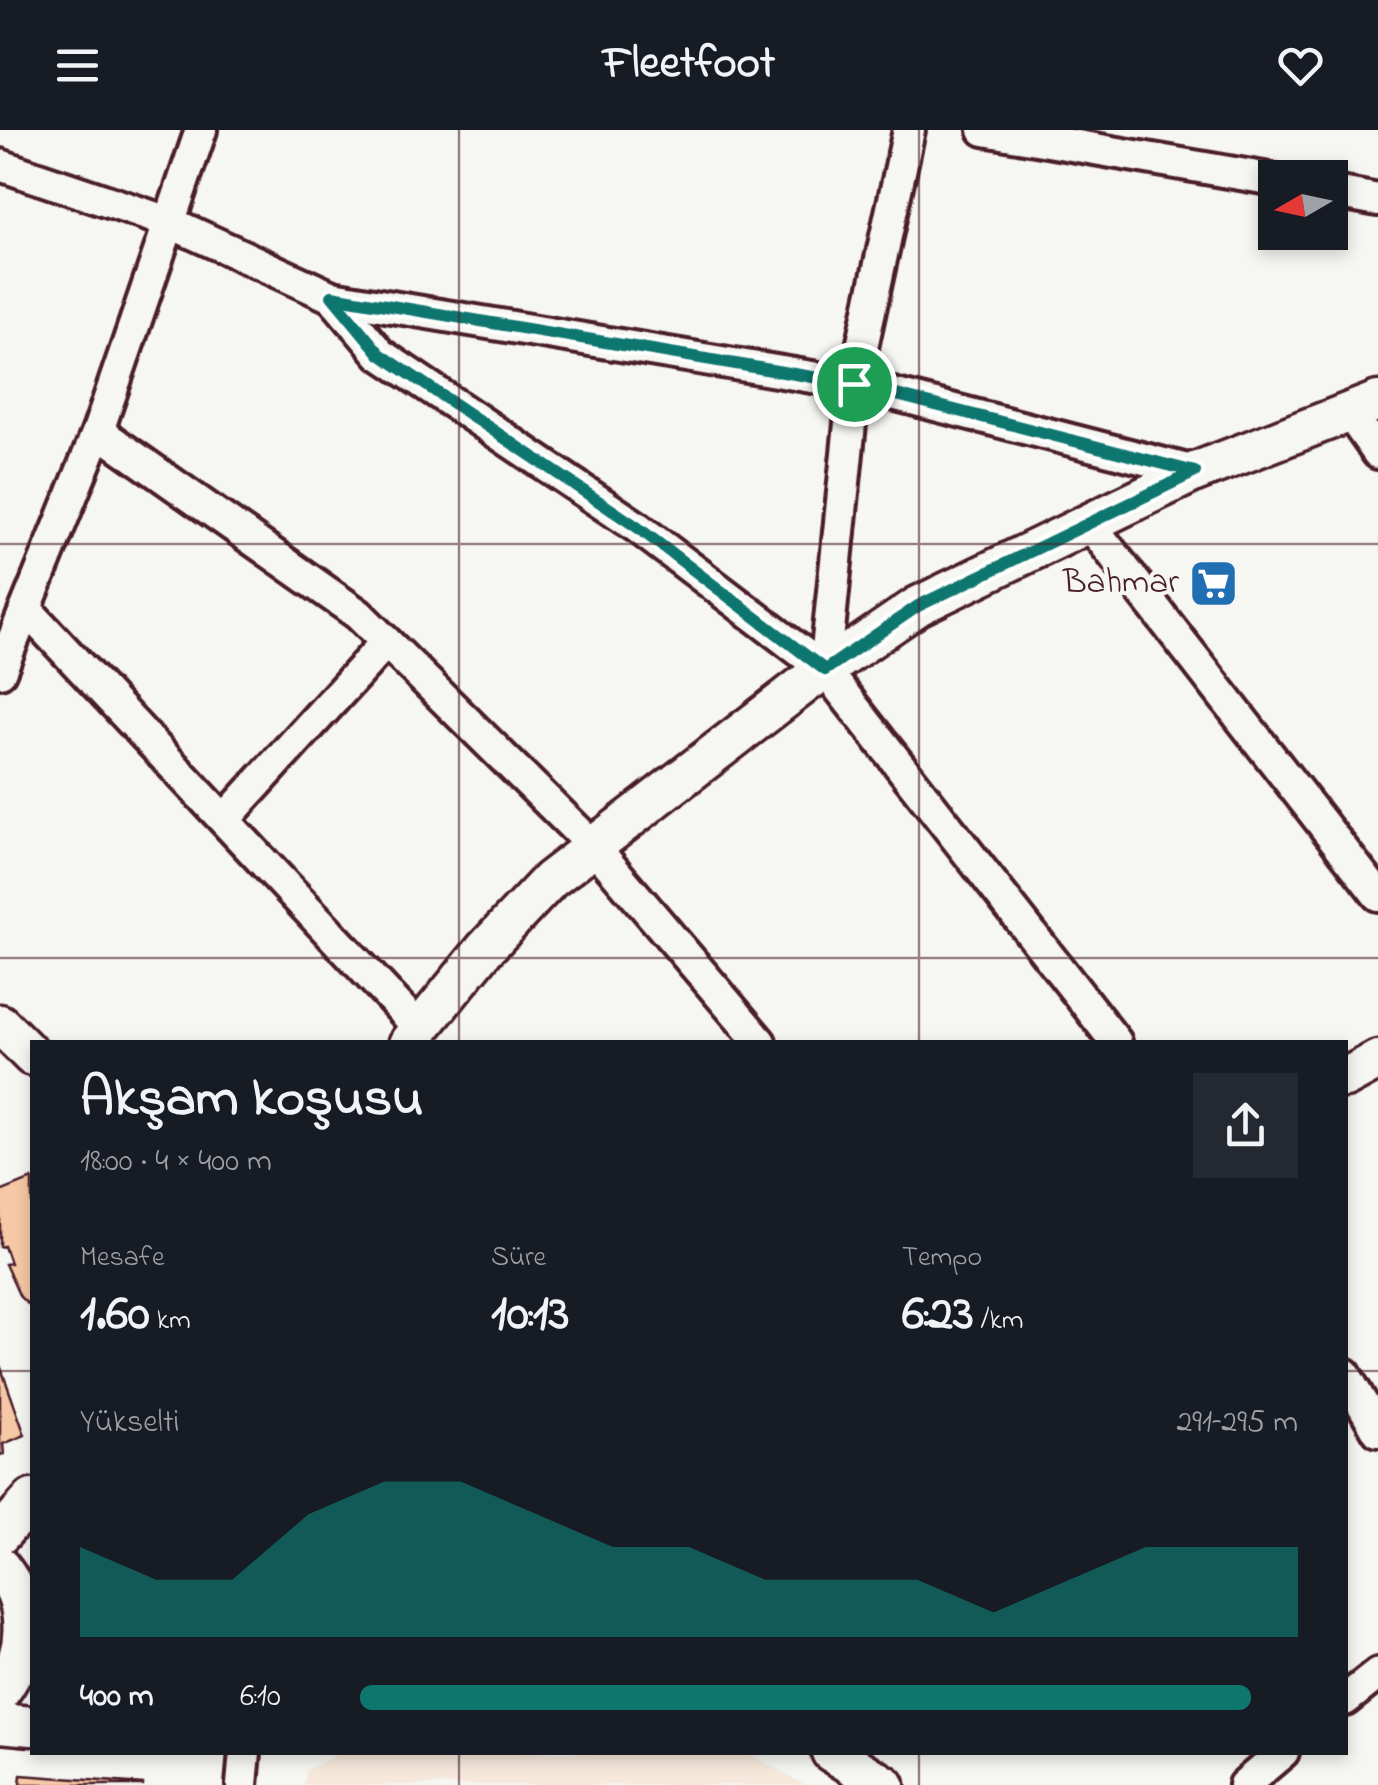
<!DOCTYPE html>
<html lang="tr">
<head>
<meta charset="utf-8">
<style>
  body { margin:0; font-family:"Indie Flower",sans-serif; background:#242831; color:#f1f3f6; height:100vh; display:flex; flex-direction:column; font-size:38px; white-space:nowrap }
  * { box-sizing:border-box; margin:0 }
  p { font-size:32px; color:#9ea1a6 }
  .icon { flex:none; width:55px; height:55px; fill:none; stroke:currentColor; stroke-width:2; stroke-linecap:round; stroke-linejoin:round }
  .map { position:relative; flex:1; overflow:hidden }
  .details { position:absolute; left:30px; top:910px; width:1318px; height:715px; display:flex; flex-direction:column; background:#171b24; border-radius:0px; box-shadow:0 5px 15px #0003 }
  .details>* { flex:none }
  .needle { width:65px; rotate:261deg }
  .fabs { position:absolute; left:1258px; top:30px; display:grid; gap:20px }
  .fabs a { display:grid; place-items:center; width:90px; height:90px; border-radius:0px; background:#171b24; box-shadow:0 5px 15px #0003; font-size:50px }
  .pin { position:absolute; display:grid; place-items:center; width:85px; height:85px; color:#fff; margin:-42px; border:5px solid #fff; border-radius:50%; box-shadow:0 2px 10px #0007 }
  .round { display:grid; place-items:center; flex:none; width:105px; height:105px; border-radius:0px; background:#242831 }
  .head { display:flex; align-items:center; justify-content:space-between; height:170px; padding:0 50px }
  h1 { font-size:55px; font-weight:700; line-height:75px }
  .stats { display:grid; grid-template-columns:repeat(3,1fr); gap:15px; height:170px; padding:10px 50px }
  .stats div { display:grid; align-content:center }
  .stats b { font-size:50px; font-weight:700 }
  .stats small { font-size:28px; font-weight:400 }
  .stats p { font-size:28px }
  .chart { height:280px; padding:20px 50px }
  .chart p { display:flex; justify-content:space-between }
  .chart svg { width:100%; height:180px; margin-top:10px; fill:#0f766e; opacity:.7 }
  ul { padding:0 50px; list-style:none; font-size:32px }
  li { display:grid; grid-template-columns:160px 120px 1fr; align-items:center; height:75px }
  li i { height:25px; border-radius:12px; background:#0f766e }
  header { display:flex; justify-content:space-between; align-items:center; height:130px; padding:0 50px; background:#171b24; font-size:45px; font-weight:700 }
  .map>svg:first-child { display:block }
</style>
</head>
<body>
<header><svg class="icon" aria-label="menu" viewBox="0 0 24 24"><path d="M4 6h16M4 12h16M4 18h16"/></svg>Fleetfoot<svg class="icon" aria-label="heart" viewBox="0 0 24 24"><path d="M12 20l-8-8c-3-5 5-10 8-4 3-6 11-1 8 4z"/></svg></header>
<div class="map">
<svg width="1378" height="1655" viewBox="0 0 1378 1655">
  <rect width="100%" height="100%" fill="#f6f6f2"/>
  <filter id="ink" filterUnits="userSpaceOnUse"><feTurbulence type="fractalNoise" baseFrequency=".01" numOctaves="2"/><feDisplacementMap in="SourceGraphic" scale="20" xChannelSelector="R" yChannelSelector="G"/><feConvolveMatrix kernelMatrix="1 2 1 2 8 2 1 2 1" color-interpolation-filters="sRGB"/></filter>
  <g filter="url(#ink)">
    <path fill="#f6e8db" d="M339 1623H748L805 1655H304L307 1640Z"/>
    <g fill="#f6c8a5" stroke="#4a1f2b" stroke-width="2.5">
      <path d="M32 1049V1178L20 1167 5 1134 10 1133 4 1116 0 1117V1062Z"/>
      <path d="M0 1235 25 1305 3 1314 4 1324 0 1325Z"/>
      <path d="M21 1645 143 1654V1655H20Z"/>
    </g>
    <g fill="none" stroke-linecap="round" stroke-linejoin="round">
      <defs>
        <g id="minor">
          <path d="M909 0 854 254 825 540 1116 912"/>
          <path d="M984 0 1275 50"/>
          <path d="M0 35 171 93 332 167 854 254 1195 342"/>
          <path d="M1330 61 1378 70"/>
          <path d="M332 167 380 224 637 397 825 540"/>
          <path d="M1349 282 1378 323"/>
          <path d="M98 301 358 484 595 718 760 912"/>
          <path d="M1088 392 1378 765"/>
          <path d="M26 479 420 899"/>
          <path d="M0 542 98 301 201 0"/>
          <path d="M225 689 386 512"/>
          <path d="M1345 1244 1378 1301"/>
          <path d="M1345 1570 1378 1544"/>
          <path d="M242 1655 245 1622"/>
          <path d="M1244 1655 1283 1622"/>
        </g>
        <g id="tertiary">
          <path d="M0 894 32 926"/>
          <path d="M409 912 485 819 550 750 807 552 918 476 1195 342 1378 271"/>
          <path d="M1345 948 1378 930"/>
          <path d="M0 1405 32 1369"/>
          <path d="M0 1437C31 1475 29 1524 0 1562"/>
          <path d="M0 1593 32 1596"/>
          <path d="M831 1622 885 1655"/>
        </g>
      </defs>
      <use href="#minor" stroke="#4a1f2b" stroke-width="38"/>
      <use href="#tertiary" stroke="#4a1f2b" stroke-width="45"/>
      <use href="#minor" stroke="#f6f6f2" stroke-width="30"/>
      <use href="#tertiary" stroke="#f6f6f2" stroke-width="38"/>
    </g>
  </g>
  <g fill="none" stroke-linecap="round" stroke-linejoin="round" filter="url(#ink)">
    <defs>
      <path id="route" d="M332 166 854 254 1195 342 918 476 825 540 637 397 380 224Z"/>
    </defs>
    <use href="#route" stroke="#fff" stroke-width="20"/>
    <use href="#route" stroke="#0f766e" stroke-width="12"/>
  </g>
  <path fill="none" stroke="#4a1f2b" stroke-width="2.5" stroke-opacity="0.55" d="M459 0V912M919 0V912M0 414H1378M0 828H1378M0 1241H32M1345 1241H1378M459 1622V1655M919 1622V1655"/>
  <defs>
    <symbol id="supermarket-square" viewBox="-11 -11 22 22"><rect x="-9" y="-9" width="18" height="18" rx="4" fill="#1f6fb2" stroke="#f6f6f2"/><path d="M-6-5.5h2.5l.6 2H6L4.5 2H-2.5L-4.4-4H-6ZM-1.5 3.2a1.3 1.3 0 1 0 .1 0ZM3 3.2a1.3 1.3 0 1 0 .1 0Z" fill="#fff"/></symbol>
  </defs>
  <g fill-rule="evenodd">
    <use href="#supermarket-square" x="1186" y="426" width="55" height="55"/>
  </g>
  <g text-anchor="middle" dominant-baseline="central" stroke-width="8" stroke-linejoin="round" paint-order="stroke">
    <g font-size="35" fill="#4a1f2b" stroke="#f6f6f2" text-anchor="end">
      <text x="1179" y="453">Bahmar</text>
    </g>
  </g>
</svg>
<div class="fabs">
<a><svg class="needle" viewBox="-14 -14 28 28"><path d="M0-13l5 13h-10z" fill="#e53935"/><path d="M0 13l5-13h-10z" fill="#9ea1a6"/></svg></a>
</div>
<div class="pin" style="left:854px;top:254px;background:#1e9e55"><svg class="icon" aria-label="arrive" viewBox="0 0 24 24"><path d="M6 21V4h12l-3 4 3 4H6"/></svg></div>
<section class="details">
<div class="head"><div><h1>Akşam koşusu</h1><p>18:00 · 4 × 400 m</p></div><a class="round"><svg class="icon" aria-label="share" viewBox="0 0 24 24"><path d="M12 15V3M7 8l5-5 5 5M5 13v7h14v-7"/></svg></a></div>
<div class="stats">
<div><p>Mesafe</p><b>1.60<small> km</small></b></div>
<div><p>Süre</p><b>10:13</b></div>
<div><p>Tempo</p><b>6:23<small> /km</small></b></div>
</div>
<div class="chart"><p><span>Yükselti</span>291–295 m</p>
<svg viewBox="0 0 160 44" preserveAspectRatio="none"><path d="M0 44V22L10 30L20 30L30 14L40 6L50 6L60 14L70 22L80 22L90 30L100 30L110 30L120 38L130 30L140 22L150 22L160 22V44z"/></svg>
</div>
<ul>
<li><b>400 m</b>6:10<i style="width:95%"></i></li>
</ul>
</section>
</div>
</body>
</html>
